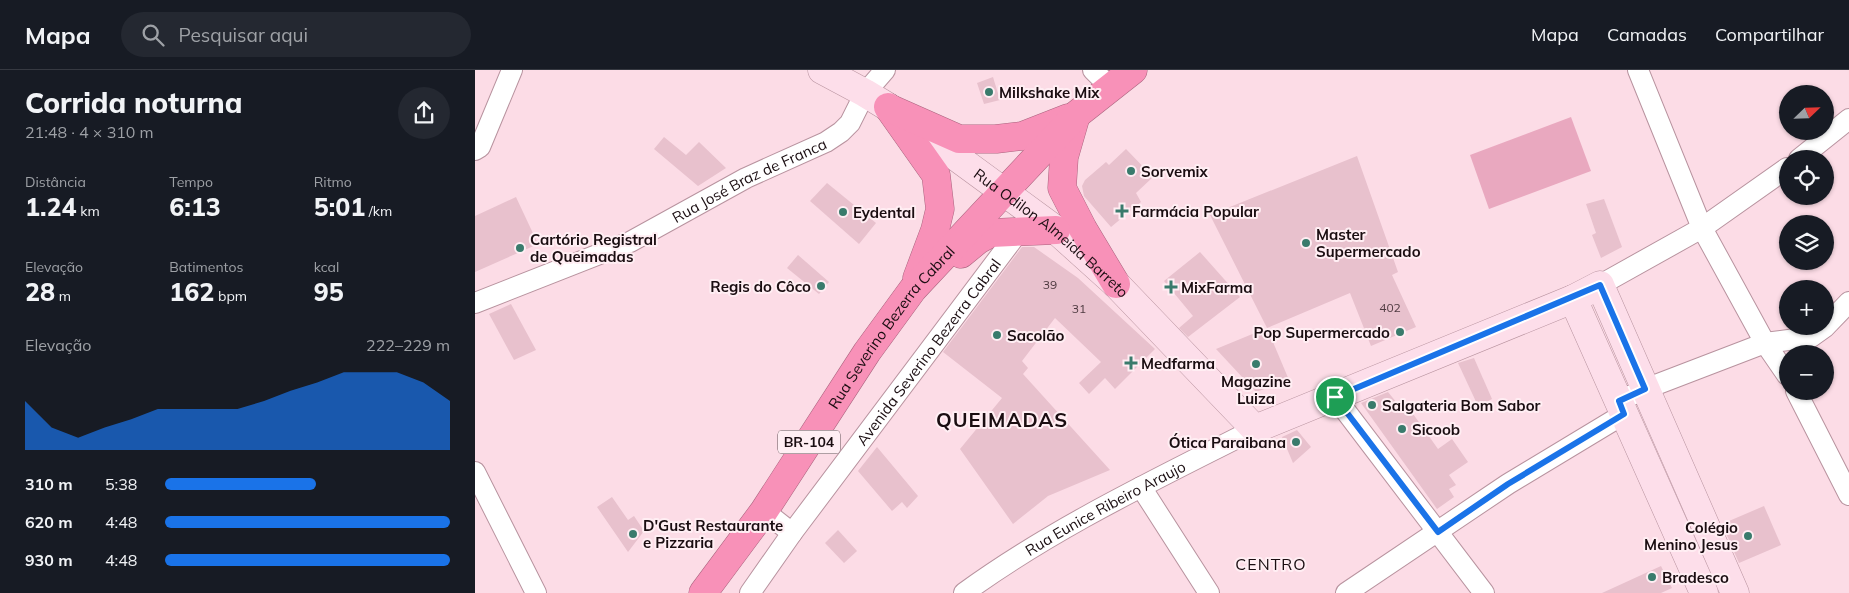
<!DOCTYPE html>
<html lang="pt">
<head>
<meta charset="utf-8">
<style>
  body { margin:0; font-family:Mulish,sans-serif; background:#242831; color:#f1f3f6; height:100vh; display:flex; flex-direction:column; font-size:19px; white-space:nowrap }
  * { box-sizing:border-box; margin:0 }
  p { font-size:16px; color:#9ea1a6 }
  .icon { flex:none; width:28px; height:28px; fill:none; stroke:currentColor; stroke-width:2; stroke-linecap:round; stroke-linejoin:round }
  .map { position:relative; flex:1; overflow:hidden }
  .drawer { display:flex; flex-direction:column; background:#171b24; width:475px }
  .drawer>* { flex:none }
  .needle { width:32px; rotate:67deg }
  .controls { position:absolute; left:1304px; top:15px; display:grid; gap:10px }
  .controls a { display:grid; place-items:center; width:55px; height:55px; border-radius:50%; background:#171b24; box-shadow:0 1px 4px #0004; font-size:25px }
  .pin { position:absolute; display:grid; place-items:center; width:42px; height:42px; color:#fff; margin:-21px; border:2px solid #fff; border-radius:50%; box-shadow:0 1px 5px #0007 }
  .round { display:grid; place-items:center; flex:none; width:52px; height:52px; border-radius:26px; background:#242831 }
  .headline { display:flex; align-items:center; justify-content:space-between; height:85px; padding:0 25px }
  h1 { font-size:28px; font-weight:800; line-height:38px }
  .metrics { display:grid; grid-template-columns:repeat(3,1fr); gap:8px; height:85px; padding:5px 25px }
  .metrics div { display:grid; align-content:center }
  .metrics b { font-size:25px; font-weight:800 }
  .metrics small { font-size:14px; font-weight:400 }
  .metrics p { font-size:14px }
  .chart { height:140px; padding:10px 25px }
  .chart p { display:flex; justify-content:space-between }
  .chart svg { width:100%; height:90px; margin-top:5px; fill:#1a73e8; opacity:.7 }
  ul { padding:0 25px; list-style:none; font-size:16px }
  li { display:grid; grid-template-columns:80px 60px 1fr; align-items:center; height:38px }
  li i { height:12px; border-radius:6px; background:#1a73e8 }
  header { display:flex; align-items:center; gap:30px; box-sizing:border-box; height:70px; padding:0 25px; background:#171b24; border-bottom:1px solid #363941 }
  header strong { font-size:24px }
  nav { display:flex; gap:28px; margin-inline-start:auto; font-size:18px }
  .search { width:350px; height:45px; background:#242831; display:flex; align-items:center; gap:12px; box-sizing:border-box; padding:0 18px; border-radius:28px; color:#9ea1a6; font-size:19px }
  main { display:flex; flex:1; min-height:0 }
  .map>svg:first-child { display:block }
</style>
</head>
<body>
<header>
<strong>Mapa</strong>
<div class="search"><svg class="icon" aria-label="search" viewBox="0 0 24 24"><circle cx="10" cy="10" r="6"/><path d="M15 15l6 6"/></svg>Pesquisar aqui</div>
<nav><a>Mapa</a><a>Camadas</a><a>Compartilhar</a></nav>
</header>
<main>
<section class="drawer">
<div class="headline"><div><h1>Corrida noturna</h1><p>21:48 · 4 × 310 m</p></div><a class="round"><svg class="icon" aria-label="share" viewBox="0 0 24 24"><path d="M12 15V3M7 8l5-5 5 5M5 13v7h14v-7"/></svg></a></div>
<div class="metrics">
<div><p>Distância</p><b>1.24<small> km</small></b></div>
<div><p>Tempo</p><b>6:13</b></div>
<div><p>Ritmo</p><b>5:01<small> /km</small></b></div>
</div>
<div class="metrics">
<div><p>Elevação</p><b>28<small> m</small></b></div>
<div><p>Batimentos</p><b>162<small> bpm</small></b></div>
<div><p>kcal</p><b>95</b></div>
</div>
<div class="chart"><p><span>Elevação</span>222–229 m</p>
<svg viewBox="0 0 160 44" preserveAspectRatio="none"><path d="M0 44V20L10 33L20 38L30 33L40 29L50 24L60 24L70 24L80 24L90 20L100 15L110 11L120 6L130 6L140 6L150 11L160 20V44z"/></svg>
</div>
<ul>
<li><b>310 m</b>5:38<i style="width:53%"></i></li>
<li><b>620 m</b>4:48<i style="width:100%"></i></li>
<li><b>930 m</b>4:48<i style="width:100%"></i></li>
</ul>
</section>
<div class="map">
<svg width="1374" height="523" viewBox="0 0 1374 523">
  <rect width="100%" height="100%" fill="#fcdce6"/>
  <path fill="#e9a8bf" d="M1096 47 1116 101 1014 139 995 85Z"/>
  <g fill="#e8c1cd">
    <path d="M518 7 525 30 509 34 502 13Z"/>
    <path d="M189 67 211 85 224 72 251 98 223 116 179 79Z"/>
    <path d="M651 79 678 107 661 123 666 132 636 157 609 126 607 116 610 110 631 92 634 95Z"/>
    <path d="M882 86 923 202 917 205 941 257 896 276 875 223 792 258 735 145Z"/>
    <path d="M352 113 401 153 384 174 335 131Z"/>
    <path d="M41 127 63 174 0 202V146Z"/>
    <path d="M1129 129 1147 177 1126 188 1117 165 1121 163 1111 134Z"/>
    <path d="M547 177H559L603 208 680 279 640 319 630 308 614 324 604 313 626 292 580 248 547 291 553 298 548 304 635 400 573 426 538 454 485 379 527 328 468 282Z"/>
    <path d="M725 182 765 227 713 267 704 258 718 246 689 211Z"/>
    <path d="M323 185 354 212 344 224 312 198Z"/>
    <path d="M36 234 61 280 39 290 14 244Z"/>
    <path d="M792 258 814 310 781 322 741 279Z"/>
    <path d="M999 288 1017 329 1003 336 983 293Z"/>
    <path d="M913 322 926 338 931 334 963 379 977 369 993 392 974 405 981 415 974 419 979 427 962 439 886 333Z"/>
    <path d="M822 360 836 377 818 393 807 367Z"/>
    <path d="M402 377 443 426 432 438 427 432 417 441 383 401Z"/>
    <path d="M137 427 153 450 159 446 169 461 153 482 122 437Z"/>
    <path d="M1289 436 1306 475 1264 493 1247 454Z"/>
    <path d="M363 460 382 481 369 493 350 473Z"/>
    <path d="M1186 496 1197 518 1186 523H1127Z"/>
  </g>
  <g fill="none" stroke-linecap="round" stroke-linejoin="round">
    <defs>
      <g id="street">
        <path d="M618 0 635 17"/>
        <path d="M1163 0 1227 158 1290 273 1312 305"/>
        <path d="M0 80 5 77 37 0"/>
        <path d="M1324 89 1374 49"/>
        <path d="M1125 215 1227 158 1312 98"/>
        <path id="s1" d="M0 233 155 172 271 108 351 72 366 62 375 53 390 23 410 0"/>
        <path d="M1321 321 1374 425"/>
        <path d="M860 327 1009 523"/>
        <path d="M1144 331 1170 319 1290 273 1336 267 1350 257 1374 232"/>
        <path d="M0 402 61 523"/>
        <path d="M666 417 734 523"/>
        <path d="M289 441 317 463"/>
        <path id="s2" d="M275 523 317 463 544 161"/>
        <path id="s3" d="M489 523C580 457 680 410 780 359"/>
        <path d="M871 523 1033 414 1149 344"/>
      </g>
      <g id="secondary">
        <path id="s4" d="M347 0 390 23 413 37 581 160 641 214 780 359 1098 229 1125 215 1260 523"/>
        <path d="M1098 229 1229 523"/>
      </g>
      <g id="highway">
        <path d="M413 37 461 105 465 139 460 160 442 208"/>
        <path d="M414 38 484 69H521L547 66 593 48"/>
        <path d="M600 49 589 87 587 118 608 159 641 214"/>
        <path d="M486 184 503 170 516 163 581 160"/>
        <path id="s5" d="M228 523 289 441 392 282 438 219 601 45 658 0"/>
      </g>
    </defs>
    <use href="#street" stroke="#b8939f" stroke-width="22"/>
    <use href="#secondary" stroke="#b8939f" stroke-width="29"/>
    <use href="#highway" stroke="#aa637e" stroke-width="29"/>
    <use href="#street" stroke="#fff" stroke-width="20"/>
    <use href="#secondary" stroke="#fddeea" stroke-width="28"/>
    <use href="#highway" stroke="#f891b8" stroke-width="28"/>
  </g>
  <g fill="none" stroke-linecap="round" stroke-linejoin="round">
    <defs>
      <path id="route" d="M1125 215 1170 319 1144 331 1149 344 1033 414 963 462 860 327Z"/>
    </defs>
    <use href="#route" stroke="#fff" stroke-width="10"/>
    <use href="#route" stroke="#1a73e8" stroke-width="6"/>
  </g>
  <g fill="#397b6c" stroke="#ffeef3" stroke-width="2">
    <circle cx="514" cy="22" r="5"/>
    <circle cx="656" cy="101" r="5"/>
    <path d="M644.5 133.5h5v5h5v5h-5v5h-5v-5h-5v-5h5z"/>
    <circle cx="368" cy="142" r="5"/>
    <circle cx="831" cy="173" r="5"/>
    <circle cx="45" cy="178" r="5"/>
    <circle cx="346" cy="216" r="5"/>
    <path d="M693.5 209.5h5v5h5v5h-5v5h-5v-5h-5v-5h5z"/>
    <circle cx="925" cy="262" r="5"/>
    <circle cx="522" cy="265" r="5"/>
    <path d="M653.5 285.5h5v5h5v5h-5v5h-5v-5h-5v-5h5z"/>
    <circle cx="781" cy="294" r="5"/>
    <circle cx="897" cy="335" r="5"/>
    <circle cx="927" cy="359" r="5"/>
    <circle cx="821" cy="372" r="5"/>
    <circle cx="158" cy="464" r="5"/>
    <circle cx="1273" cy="466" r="5"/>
    <circle cx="1177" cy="507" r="5"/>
  </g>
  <g text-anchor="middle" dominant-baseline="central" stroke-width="4" stroke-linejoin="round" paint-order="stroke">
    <g font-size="12" fill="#4e3a40">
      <text x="575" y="214">39</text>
      <text x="915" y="237">402</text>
      <text x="604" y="238">31</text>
    </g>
    <rect fill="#ffeef3" stroke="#5f5055" stroke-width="1" x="303" y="360.5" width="62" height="23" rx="4"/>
    <g font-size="14" font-weight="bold" fill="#1a0d11">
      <text x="334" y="372">BR-104</text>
    </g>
    <g font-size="15" font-weight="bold" fill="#1a0d11" stroke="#ffeef3" text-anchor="start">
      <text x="524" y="22">Milkshake Mix</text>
      <text x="666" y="101">Sorvemix</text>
      <text x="657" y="141">Farmácia Popular</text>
      <text x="378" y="142">Eydental</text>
      <text x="841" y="164">Master<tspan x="841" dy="17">Supermercado</tspan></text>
      <text x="55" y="169">Cartório Registral<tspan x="55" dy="17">de Queimadas</tspan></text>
      <text x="336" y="216" text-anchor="end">Regis do Côco</text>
      <text x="706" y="217">MixFarma</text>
      <text x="915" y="262" text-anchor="end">Pop Supermercado</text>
      <text x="532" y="265">Sacolão</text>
      <text x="666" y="293">Medfarma</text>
      <text x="781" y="311" text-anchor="middle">Magazine<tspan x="781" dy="17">Luiza</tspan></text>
      <text x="907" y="335">Salgateria Bom Sabor</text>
      <text x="937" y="359">Sicoob</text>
      <text x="811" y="372" text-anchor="end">Ótica Paraibana</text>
      <text x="168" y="455">D'Gust Restaurante<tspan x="168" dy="17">e Pizzaria</tspan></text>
      <text x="1263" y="457" text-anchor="end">Colégio<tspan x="1263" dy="17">Menino Jesus</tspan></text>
      <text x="1187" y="507">Bradesco</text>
    </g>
    <g font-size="15" fill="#1a0d11" stroke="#ffeef3">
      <text stroke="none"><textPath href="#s1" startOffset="301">Rua José Braz de Franca</textPath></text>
      <text stroke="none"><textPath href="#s4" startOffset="282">Rua Odilon Almeida Barreto</textPath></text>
      <text stroke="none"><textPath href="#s5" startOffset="326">Rua Severino Bezerra Cabral</textPath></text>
      <text stroke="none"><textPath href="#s2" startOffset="300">Avenida Severino Bezerra Cabral</textPath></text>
      <text stroke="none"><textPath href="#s3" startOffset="165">Rua Eunice Ribeiro Araujo</textPath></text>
    </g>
    <g font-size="16" letter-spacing="1" fill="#1a0d11" stroke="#ffeef3">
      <text x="796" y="494">CENTRO</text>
    </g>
    <g font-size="20" font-weight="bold" letter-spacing="1" fill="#1a0d11" stroke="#ffeef3">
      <text x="527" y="349">QUEIMADAS</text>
    </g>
  </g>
</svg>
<div class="controls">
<a><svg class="needle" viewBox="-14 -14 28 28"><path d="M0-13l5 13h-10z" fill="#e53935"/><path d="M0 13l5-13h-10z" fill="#9ea1a6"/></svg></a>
<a><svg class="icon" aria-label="locate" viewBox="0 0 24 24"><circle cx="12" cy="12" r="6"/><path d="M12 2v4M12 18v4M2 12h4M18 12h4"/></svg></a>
<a><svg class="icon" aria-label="layers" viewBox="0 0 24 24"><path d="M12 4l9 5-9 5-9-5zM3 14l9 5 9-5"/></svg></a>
<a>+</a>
<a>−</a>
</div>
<div class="pin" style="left:860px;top:327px;background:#1e9e55"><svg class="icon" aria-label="arrive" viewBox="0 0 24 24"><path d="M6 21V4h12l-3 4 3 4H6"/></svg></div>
</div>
</main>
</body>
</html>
